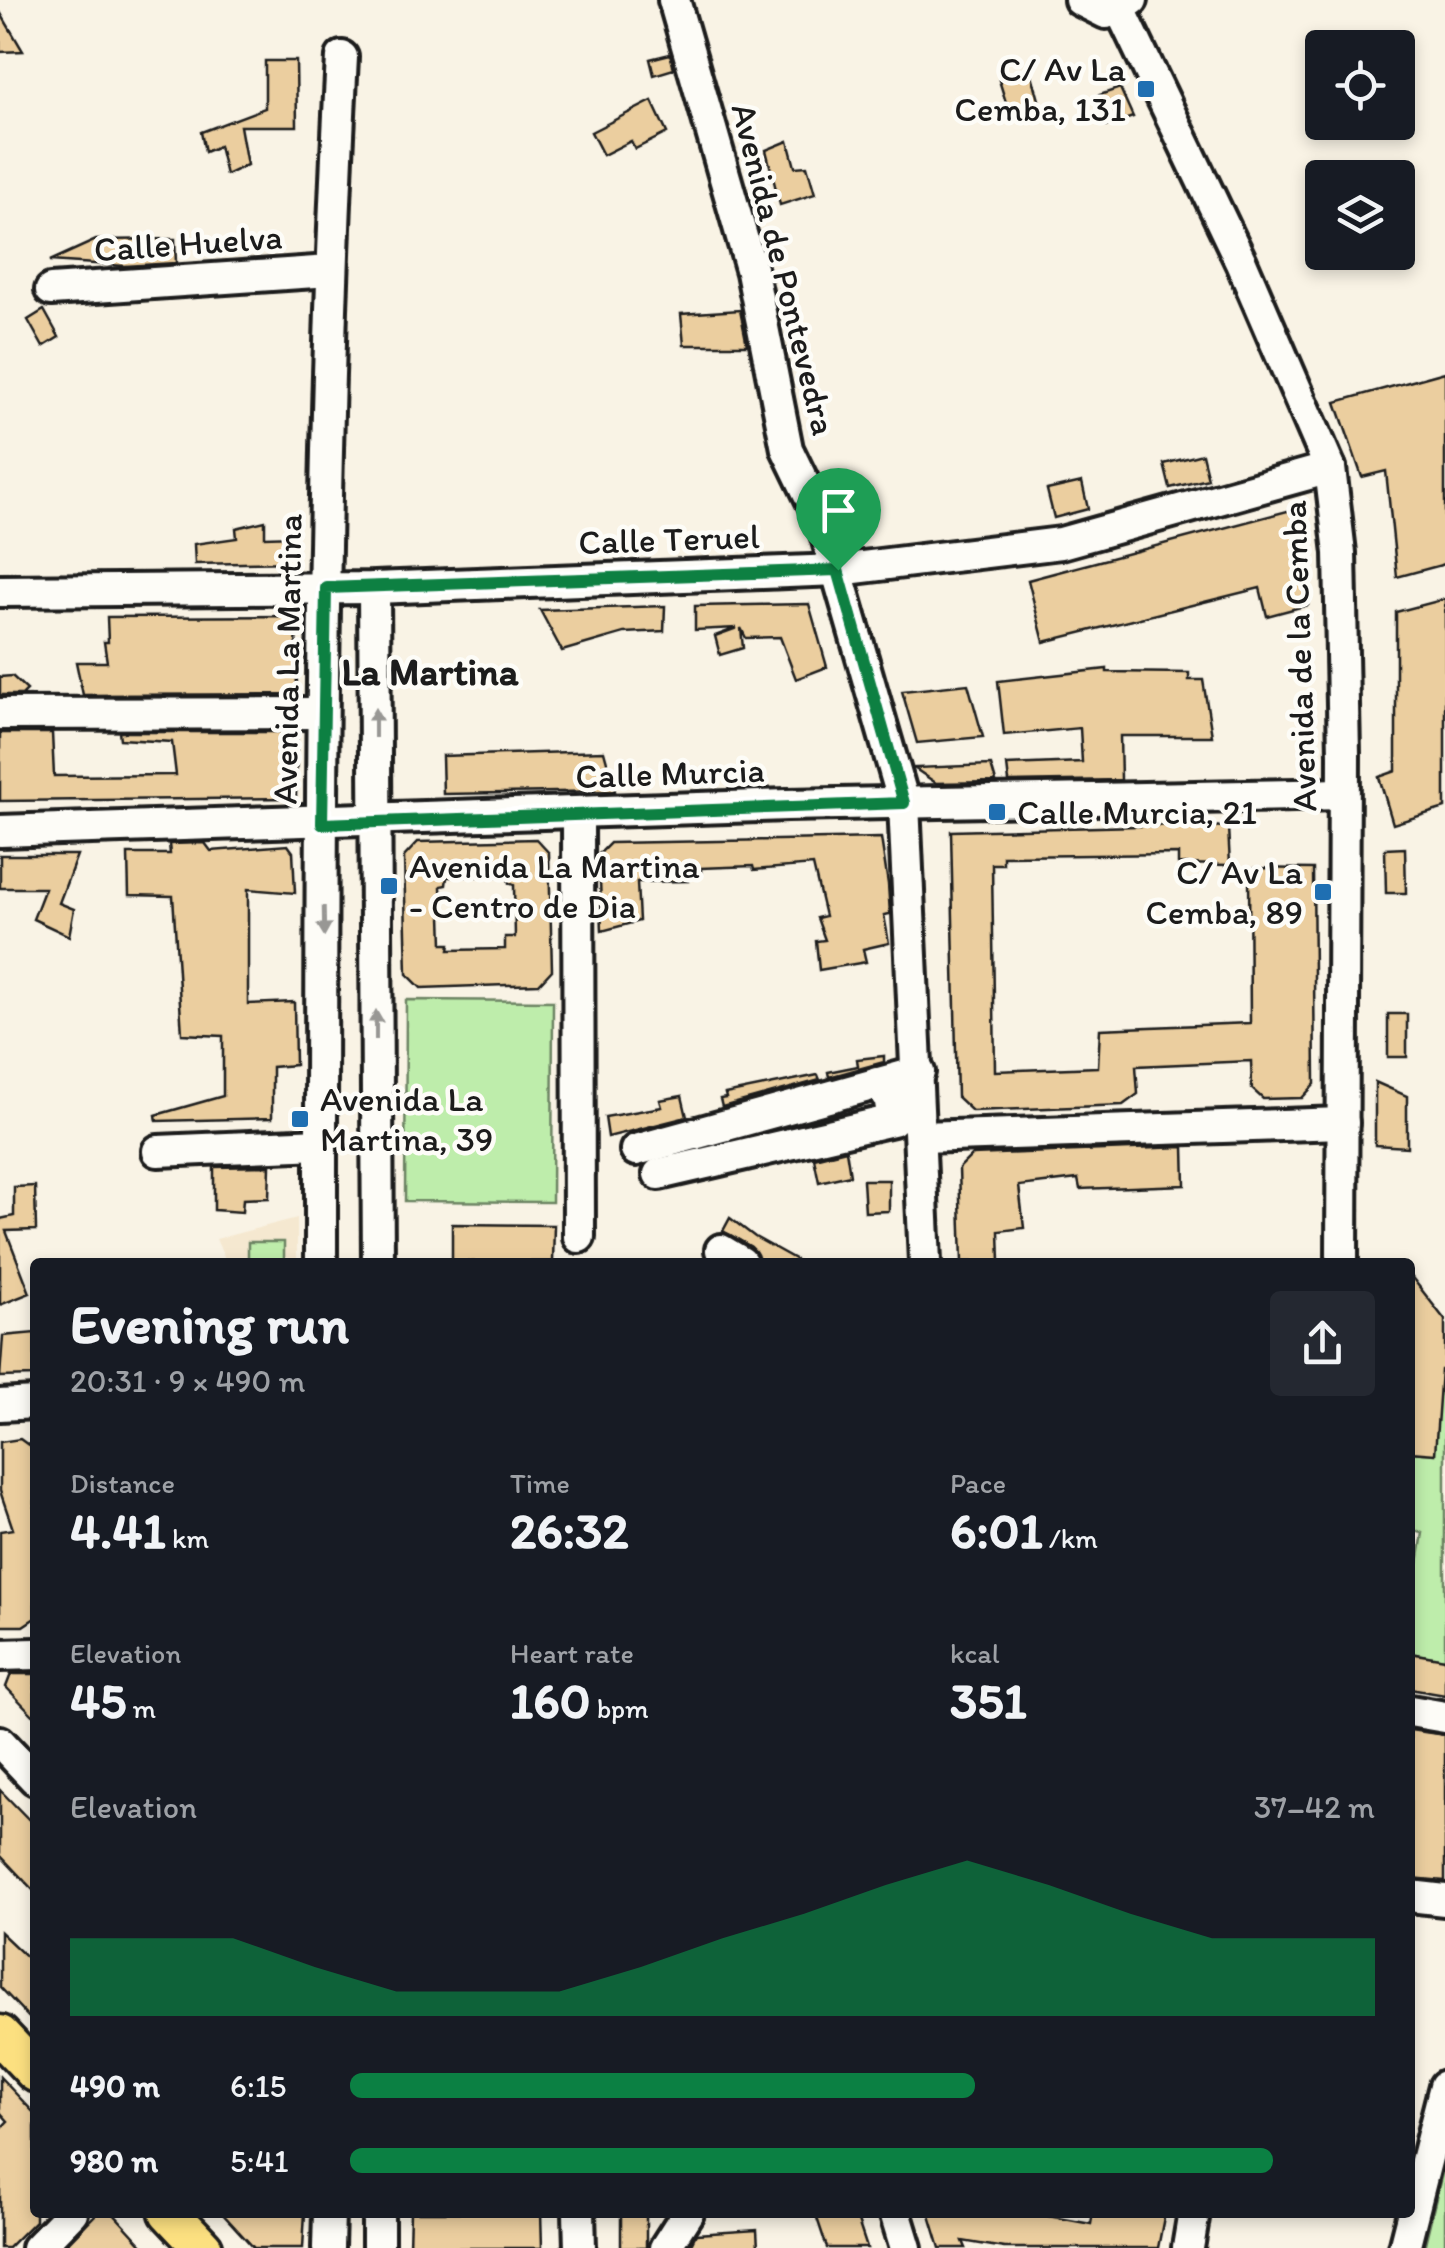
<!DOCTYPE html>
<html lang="en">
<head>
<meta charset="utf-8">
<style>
  body { margin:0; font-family:Itim,sans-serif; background:#242831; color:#f1f3f6; height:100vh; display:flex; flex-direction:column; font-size:38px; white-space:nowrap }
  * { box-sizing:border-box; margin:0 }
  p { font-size:32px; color:#9ea1a6 }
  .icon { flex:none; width:55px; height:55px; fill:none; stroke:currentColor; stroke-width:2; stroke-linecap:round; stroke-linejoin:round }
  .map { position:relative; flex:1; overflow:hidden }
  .side { position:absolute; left:30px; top:1258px; width:1385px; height:960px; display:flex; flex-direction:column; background:#171b24; border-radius:10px; box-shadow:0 5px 15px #0003 }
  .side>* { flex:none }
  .controls { position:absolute; left:1305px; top:30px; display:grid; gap:20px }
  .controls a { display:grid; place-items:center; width:110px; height:110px; border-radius:10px; background:#171b24; box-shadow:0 5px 15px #0003; font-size:50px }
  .pin { position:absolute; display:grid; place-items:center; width:85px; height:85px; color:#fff; margin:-102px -42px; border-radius:50% 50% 50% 0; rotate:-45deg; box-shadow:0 0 10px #0007 }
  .pin .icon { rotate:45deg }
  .round { display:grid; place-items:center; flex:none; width:105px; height:105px; border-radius:10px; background:#242831 }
  .overview { display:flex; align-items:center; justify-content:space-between; height:170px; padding:0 40px }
  h1 { font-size:55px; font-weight:700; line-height:75px }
  .figures { display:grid; grid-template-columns:repeat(3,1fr); gap:15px; height:170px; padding:10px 40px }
  .figures div { display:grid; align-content:center }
  .figures b { font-size:50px; font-weight:700 }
  .figures small { font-size:28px; font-weight:400 }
  .figures p { font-size:28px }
  .chart { height:280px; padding:20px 40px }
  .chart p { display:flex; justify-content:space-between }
  .chart svg { width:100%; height:180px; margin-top:10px; fill:#0b8043; opacity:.7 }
  ul { padding:0 40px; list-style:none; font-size:32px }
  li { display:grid; grid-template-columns:160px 120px 1fr; align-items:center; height:75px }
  li i { height:25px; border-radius:12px; background:#0b8043 }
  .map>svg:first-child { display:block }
</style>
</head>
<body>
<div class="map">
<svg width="1445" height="2248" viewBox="0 0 1445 2248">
  <rect width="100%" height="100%" fill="#f9f3e5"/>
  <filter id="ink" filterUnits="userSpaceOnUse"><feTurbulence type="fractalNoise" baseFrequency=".01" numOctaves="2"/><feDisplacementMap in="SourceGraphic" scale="20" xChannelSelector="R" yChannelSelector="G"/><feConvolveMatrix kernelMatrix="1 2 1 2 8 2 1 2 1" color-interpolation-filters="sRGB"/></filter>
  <g filter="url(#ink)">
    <path fill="#f5e8d0" d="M297 1218V1262H226L216 1239Z"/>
    <g fill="#beedab" stroke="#6d8464" stroke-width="2.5">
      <path d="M406 1000 553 1001 552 1202 405 1201Z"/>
      <rect x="248" y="1242" width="36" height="20"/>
      <path d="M1445 1370V1659L1410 1653V1612L1423 1533 1410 1530V1452L1435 1454 1432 1371Z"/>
      <path d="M1445 2161V2248H1424Z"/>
    </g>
    <g fill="#ebce9f" stroke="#1c1c1c" stroke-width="2.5" fill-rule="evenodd">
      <path d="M0 12 23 51 0 52Z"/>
      <path d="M670 54 674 69 654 75 650 59Z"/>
      <path d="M265 61H296L297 126H240L247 165 226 175 219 146 205 152 201 132 265 108Z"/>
      <path d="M1031 71 1041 107 1010 115 999 80Z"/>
      <path d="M1120 88 1133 117 1107 126 1094 97Z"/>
      <path d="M652 101 667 133 635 149 631 141 603 155 591 132Z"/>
      <path d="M788 141 795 167 807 166 815 194 780 205 766 150Z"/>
      <path d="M175 239 176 263 125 266 50 261 96 240Z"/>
      <path d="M44 310 59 337 43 347 28 320Z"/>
      <path d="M740 310 747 345H684L681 314Z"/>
      <path d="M1445 372V564L1397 577 1386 471 1362 477 1336 402Z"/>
      <path d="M1202 454 1208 479 1170 488 1164 464Z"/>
      <path d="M1082 482 1088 509 1054 518 1047 490Z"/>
      <path d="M1295 509 1308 577V605L1267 616 1260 588 1044 642 1028 580Z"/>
      <path d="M265 521V537L295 536 296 562 195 564 194 544 237 538 236 528Z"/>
      <path d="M1445 599V808L1393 824 1379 777 1396 771V612Z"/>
      <path d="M809 604 827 667 796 679 780 637 746 638 741 628 743 648 720 655 715 636 737 628 695 630V606Z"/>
      <path d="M665 606 664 631 624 633 562 651 540 610Z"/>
      <path d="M296 616 297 694 83 695 76 662H107L104 642H108L107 617Z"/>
      <path d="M1107 669V672L1189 673V680H1203L1212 736H1120L1121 780 1009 782 1007 765 1082 762 1080 728 1004 735 998 681Z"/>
      <path d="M12 676 27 690 22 695H0V677Z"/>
      <path d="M968 684 983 737 917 743 902 691Z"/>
      <path d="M119 732H297L296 798 0 801V733H52L54 776 176 775 172 742 120 739Z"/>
      <path d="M604 751 615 791 443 794 442 756Z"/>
      <path d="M991 765 996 782 936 783 914 768Z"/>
      <path d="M1177 825 1228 827 1230 865 1178 864V854L1003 856V864H992L995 1071 1098 1067 1100 1029 1250 1023 1249 868 1313 869 1315 1084 1302 1098 1263 1099 1252 1089 1251 1061 1136 1066 1138 1094 1123 1105 972 1111 957 1097 951 831Z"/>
      <path d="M881 838 888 884 890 914 884 915 889 943 863 949 866 962 819 970 816 941 825 940 817 918 825 916 813 865 754 870 753 866 701 868V875H688V881L637 882 639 921 602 931 599 854 610 843Z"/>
      <path d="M536 839 549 853 552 970 539 984 421 988 407 974 404 857 418 842ZM508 876 509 883 514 885 515 937H505V949L449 950 450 944H443L441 886 446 885 447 877Z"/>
      <path d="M205 843 211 851 288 845 293 852 295 893 248 889V1004L294 1002 295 1065 272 1067V1118L157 1121 156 1115 223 1096V1036L182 1034 173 896 129 895 128 854H170L169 844Z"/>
      <path d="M1405 848 1406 893H1386L1385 849Z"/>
      <path d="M0 855H77L59 903 74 909 69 936 33 919 45 888H0Z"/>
      <rect x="1388" y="1014" width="19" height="43"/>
      <path d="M884 1056V1062L829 1077 828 1072 858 1066 857 1059Z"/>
      <path d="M818 1075 820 1080 722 1107 720 1099 726 1098 725 1094Z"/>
      <path d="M1375 1082 1407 1096V1147L1375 1145Z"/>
      <path d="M682 1096 687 1117 608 1137 605 1117 662 1107 660 1100Z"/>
      <path d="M1184 1147 1185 1185 1080 1189 1078 1179 1019 1186 1024 1228 999 1231 1000 1262H962L959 1168 972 1155Z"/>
      <path d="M846 1150 850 1175 819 1182 814 1158Z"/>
      <path d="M270 1166 269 1198 243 1199 242 1212 214 1210V1167Z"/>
      <path d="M863 1180H889V1211L865 1212Z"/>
      <path d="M35 1186 36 1230 6 1231 30 1293 0 1305V1219L14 1216V1187Z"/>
      <path d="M730 1218 755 1237 800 1262H760L751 1247 723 1231Z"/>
      <path d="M452 1224 554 1225 553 1262H452Z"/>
      <path d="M1410 1275 1445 1320V1370H1441L1435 1454 1410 1452Z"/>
      <path d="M35 1333V1376L0 1377 3 1336Z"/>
      <path d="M20 1439 35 1450V1618L23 1626H0V1531L13 1529 0 1491V1442Z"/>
      <path d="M1410 1653 1445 1659V1695L1410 1689Z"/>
      <path d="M11 1674H35V1717L6 1687Z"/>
      <path d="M1410 1730 1445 1735V1881L1410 1878Z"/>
      <path d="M0 1790 35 1826V1892L0 1855Z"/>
      <path d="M0 1932 35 1965V2024L0 1987Z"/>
      <path d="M0 2077 35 2114V2221L8 2248H0V2129L8 2121 0 2112Z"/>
      <path d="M98 2212H112L145 2248H63Z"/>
      <path d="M221 2212H305L303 2248H254Z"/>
      <path d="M410 2212H541L542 2248H409Z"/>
      <rect x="621" y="2212" width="25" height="36"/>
      <path d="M815 2212H855L867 2248H827Z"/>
      <path d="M929 2212H1027L1091 2224 1093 2212H1165L1158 2248H1004L963 2241 966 2248H940Z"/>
      <path d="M757 2230 758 2248H689L696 2234Z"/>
    </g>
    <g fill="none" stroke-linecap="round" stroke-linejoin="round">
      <defs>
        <g id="minor">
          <path d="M674 0 752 272 787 449 823 523 904 803 925 1262"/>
          <path d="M1080 0 1106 13 1132 0"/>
          <path d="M1120 9 1241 262 1330 468 1340 553 1344 755 1342 1262"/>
          <path d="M51 290 330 271"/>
          <path d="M374 588 378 1262"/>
          <path d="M0 591 374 588 838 570 1061 543 1330 468"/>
          <path d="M0 714 322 713"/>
          <path d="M578 814 579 1237"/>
          <path d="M0 831 787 805 1343 794"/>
          <path d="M921 1137 1343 1123"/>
          <path d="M636 1150 919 1072"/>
          <path d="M158 1151 321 1144"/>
          <path d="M659 1174 893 1120 889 1096 877 1083"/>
          <path d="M721 1250 741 1262"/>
          <path d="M321 1262C321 861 320 458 342 57"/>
          <path d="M0 1405 35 1403"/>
          <path d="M0 1655 35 1654"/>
          <path d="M1410 1711 1445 1717"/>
          <path d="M0 1742 35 1779"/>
          <path d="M1410 1896 1445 1900"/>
          <path d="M579 2212 580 2248"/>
          <path d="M895 2212 906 2248"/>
          <path d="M37 2248 72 2212"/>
          <path d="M328 2248 329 2212"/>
          <path d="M378 2248V2212"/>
          <path d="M665 2248 688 2212"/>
          <path d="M1188 2248 1194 2212"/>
          <path d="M1404 2248 1445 2086"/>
        </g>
        <g id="major">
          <path d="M0 2035 35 2072"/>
          <path d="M169 2212 203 2248"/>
        </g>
      </defs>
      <use href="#minor" stroke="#1c1c1c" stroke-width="38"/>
      <use href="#major" stroke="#1c1c1c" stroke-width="45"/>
      <use href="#minor" stroke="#fdfcf7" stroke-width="30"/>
      <use href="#major" stroke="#fce080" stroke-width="38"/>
    </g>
    <defs><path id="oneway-solid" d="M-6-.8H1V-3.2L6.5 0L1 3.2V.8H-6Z" transform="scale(2.5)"/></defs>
    <g fill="#989794">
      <use href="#oneway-solid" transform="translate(375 723) rotate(-90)"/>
      <use href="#oneway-solid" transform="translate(324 921) rotate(89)"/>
      <use href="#oneway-solid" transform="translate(376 1025) rotate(-90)"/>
    </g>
  </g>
  <g fill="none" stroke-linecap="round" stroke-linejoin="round" filter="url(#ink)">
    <defs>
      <path id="route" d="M838 570 904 803 322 824 326 588Z"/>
    </defs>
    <use href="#route" stroke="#fff" stroke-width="20"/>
    <use href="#route" stroke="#0b8043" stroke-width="12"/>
  </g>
  <g fill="#1f6fb2" stroke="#fdfcf7" stroke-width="4">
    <rect x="1136" y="79" width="20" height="20" rx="5"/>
    <rect x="987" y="802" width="20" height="20" rx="5"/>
    <rect x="379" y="876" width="20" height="20" rx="5"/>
    <rect x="1313" y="882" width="20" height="20" rx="5"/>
    <rect x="290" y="1109" width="20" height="20" rx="5"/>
  </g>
  <g text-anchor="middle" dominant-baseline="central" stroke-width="9" stroke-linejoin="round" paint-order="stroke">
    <g font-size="35" fill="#1c1c1c" stroke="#fdfcf7" text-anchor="start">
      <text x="1126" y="69" text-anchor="end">C/ Av La<tspan x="1126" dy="40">Cemba, 131</tspan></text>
      <text x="1017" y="812">Calle Murcia, 21</text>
      <text x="409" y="866">Avenida La Martina<tspan x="409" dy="40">- Centro de Dia</tspan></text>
      <text x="1303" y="872" text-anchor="end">C/ Av La<tspan x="1303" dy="40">Cemba, 89</tspan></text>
      <text x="320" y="1099">Avenida La<tspan x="320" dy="40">Martina, 39</tspan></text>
    </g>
    <g font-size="35" fill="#1c1c1c" stroke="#fdfcf7">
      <text transform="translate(188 243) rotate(-4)">Calle Huelva</text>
      <text transform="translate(784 269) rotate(76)">Avenida de Pontevedra</text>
      <text transform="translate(669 539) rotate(-2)">Calle Teruel</text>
      <text transform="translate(1299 656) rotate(-92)">Avenida de la Cemba</text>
      <text transform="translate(287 659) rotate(-89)">Avenida La Martina</text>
      <text transform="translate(670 773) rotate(-2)">Calle Murcia</text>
    </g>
    <g font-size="38" font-weight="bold" fill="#1c1c1c" stroke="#fdfcf7">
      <text x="430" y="672">La Martina</text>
    </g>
  </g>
</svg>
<div class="controls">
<a><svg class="icon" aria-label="locate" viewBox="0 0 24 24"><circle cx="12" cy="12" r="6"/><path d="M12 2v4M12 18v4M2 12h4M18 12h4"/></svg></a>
<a><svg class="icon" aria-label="layers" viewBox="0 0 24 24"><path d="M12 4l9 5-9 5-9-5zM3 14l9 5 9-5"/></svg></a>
</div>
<div class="pin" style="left:838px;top:570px;background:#1e9e55"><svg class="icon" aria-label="arrive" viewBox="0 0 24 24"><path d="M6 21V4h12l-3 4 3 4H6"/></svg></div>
<section class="side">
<div class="overview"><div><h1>Evening run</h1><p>20:31 · 9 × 490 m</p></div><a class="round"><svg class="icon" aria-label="share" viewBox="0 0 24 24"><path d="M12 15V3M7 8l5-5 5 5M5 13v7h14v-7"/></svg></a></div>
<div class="figures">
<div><p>Distance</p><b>4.41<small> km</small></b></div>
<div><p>Time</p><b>26:32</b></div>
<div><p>Pace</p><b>6:01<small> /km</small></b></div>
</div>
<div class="figures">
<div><p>Elevation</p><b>45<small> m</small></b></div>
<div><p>Heart rate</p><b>160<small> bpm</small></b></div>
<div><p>kcal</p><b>351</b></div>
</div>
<div class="chart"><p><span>Elevation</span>37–42 m</p>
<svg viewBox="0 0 160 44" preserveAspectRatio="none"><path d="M0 44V25L10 25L20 25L30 32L40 38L50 38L60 38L70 32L80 25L90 19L100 12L110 6L120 12L130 19L140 25L150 25L160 25V44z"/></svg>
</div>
<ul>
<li><b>490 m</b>6:15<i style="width:61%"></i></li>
<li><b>980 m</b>5:41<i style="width:90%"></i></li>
</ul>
</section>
</div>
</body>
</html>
